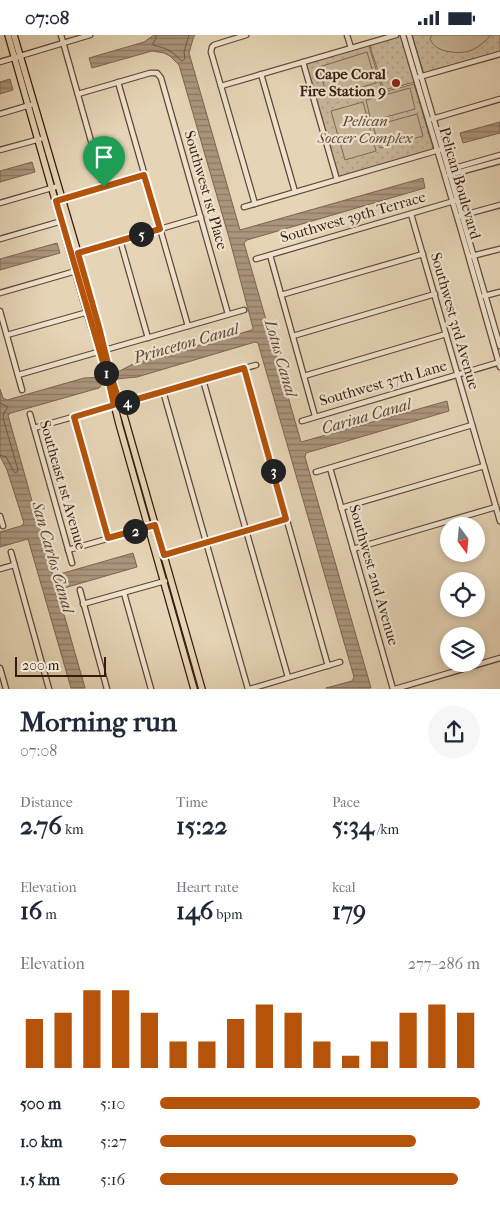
<!DOCTYPE html>
<html lang="en">
<head>
<meta charset="utf-8">
<style>
  body { margin:0; font-family:"IM FELL French Canon",serif; background:#f6f6f7; color:#1f2937; height:100vh; display:flex; flex-direction:column; font-size:19px; white-space:nowrap }
  * { box-sizing:border-box; margin:0 }
  p { font-size:16px; color:#747a83 }
  .icon { flex:none; width:28px; height:28px; fill:none; stroke:currentColor; stroke-width:2; stroke-linecap:round; stroke-linejoin:round }
  .map { position:relative; height:654px; overflow:hidden }
  .details { display:flex; flex-direction:column; background:#fff; flex:1 }
  .details>* { flex:none }
  .needle { width:32px; rotate:164deg }
  .tools { position:absolute; left:440px; top:482px; display:grid; gap:10px }
  .tools a { display:grid; place-items:center; width:45px; height:45px; border-radius:50%; background:#fff; box-shadow:0 2px 8px #0003; font-size:25px }
  .scale { position:absolute; left:15px; bottom:12px; width:91px; box-sizing:border-box; padding-left:5px; border:2px solid #371b0d; border-top:0; font-size:14px; line-height:18px; white-space:nowrap; color:#371b0d; -webkit-text-stroke:4px #eee3cf; paint-order:stroke }
  .pin { position:absolute; display:grid; place-items:center; width:42px; height:42px; color:#fff; margin:-51px -21px; border-radius:50% 50% 50% 0; rotate:-45deg; box-shadow:0 0 5px #0007 }
  .pin .icon { rotate:45deg }
  .km { position:absolute; width:25px; height:25px; margin:-12px; border-radius:50%; background:#222; color:#fff; font-size:14px; line-height:25px; text-align:center }
  .round { display:grid; place-items:center; flex:none; width:52px; height:52px; border-radius:26px; background:#f6f6f7 }
  .overview { display:flex; align-items:center; justify-content:space-between; height:85px; padding:0 20px }
  h1 { font-size:28px; font-weight:800; line-height:38px }
  .stats { display:grid; grid-template-columns:repeat(3,1fr); gap:8px; height:85px; padding:5px 20px }
  .stats div { display:grid; align-content:center }
  .stats b { font-size:25px; font-weight:800 }
  .stats small { font-size:14px; font-weight:400 }
  .stats p { font-size:14px }
  .chart { height:140px; padding:10px 20px }
  .chart p { display:flex; justify-content:space-between }
  .chart svg { width:100%; height:90px; margin-top:5px; stroke:#b45309; stroke-width:6 }
  ul { padding:0 20px; list-style:none; font-size:16px }
  li { display:grid; grid-template-columns:80px 60px 1fr; align-items:center; height:38px }
  li i { height:12px; border-radius:6px; background:#b45309 }
  .status { display:flex; justify-content:space-between; align-items:center; height:35px; padding:0 25px; background:#fff; direction:ltr }
  .status svg { height:14px; fill:currentColor }
  .map>svg:first-child { display:block }
</style>
</head>
<body>
<div class="status"><b>07:08</b><svg viewBox="0 0 49 12"><path d="M0 12V9h3v3zM5 12V6h3v6zM10 12V3h3v9zM15 12V0h3v12zM26 1h20v11H26zM47 4h2v5h-2z"/></svg></div>
<div class="map">
<svg width="500" height="654" viewBox="0 0 500 654">
  <defs>
    <pattern id="grass-dots" width="8" height="8" patternUnits="userSpaceOnUse" patternTransform="scale(1.25)"><rect width="8" height="8" fill="#c7b598"/><path d="M2 2h.1M6 6h.1" fill="none" stroke="#ac9b82" stroke-width="1.8" stroke-linecap="round"/></pattern>
    <pattern id="water-rules" width="6" height="5" patternUnits="userSpaceOnUse" patternTransform="scale(1.25)"><rect width="6" height="5" fill="#aa957c"/><path d="M0 2.5h6" fill="none" stroke="#8b7964"/></pattern>
  </defs>
  <rect width="100%" height="100%" fill="#e5d4b5"/>
  <filter id="stains"><feTurbulence type="fractalNoise" baseFrequency=".004" numOctaves="4"/><feColorMatrix values="0 0 0 0 .2 0 0 0 0 .09 0 0 0 0 .02 0 0 0 .5 -.17"/></filter>
  <radialGradient id="worn" r=".72"><stop offset=".6" stop-color="#630" stop-opacity="0"/><stop offset="1" stop-color="#630" stop-opacity=".3"/></radialGradient>
  <g fill="url(#grass-dots)" stroke="#7f6852">
    <path d="M397 0H402L415 47 384 55 369 8Z"/>
    <path d="M412 0H500V19L424 40Z"/>
    <path d="M368 8 383 57 414 49 434 116 337 145 303 27Z"/>
  </g>
  <g fill="#c7b598" stroke="#7f6852">
    <path d="M432 0H491C486 6 479 12 472 15 463 19 447 18 438 13 434 11 432 8 430 4Z"/>
    <path d="M367 17 376 48 327 62 319 32Z"/>
    <path d="M410 53 415 74 371 86 366 65Z"/>
    <path d="M363 67 376 116 345 125 331 76Z"/>
    <path d="M417 79 423 101 380 113 373 91Z"/>
  </g>
  <g fill="url(#water-rules)" stroke="#7c6450">
    <path d="M154 0H195L193 4 189 18 240 195 423 143 425 153 247 205 244 208 301 407 447 366 449 376 306 418 305 422 371 653H326L352 646 354 642 258 308 255 307 137 342 116 344 104 347 99 353 11 378 8 380 53 541 133 518 137 532 57 555 85 653H71L28 504 0 512V497L21 491 24 488 7 435 0 421V354L3 363 7 365 84 343 105 342 114 339 133 329 252 295 253 293 230 206 179 30 170 21 164 18 152 16 92 33 89 23 144 7Z"/>
    <path d="M10 44 13 55 0 59V47Z"/>
    <path d="M500 87V98L463 108 460 98Z"/>
    <path d="M32 127 35 137 0 147V136Z"/>
    <path d="M57 208 60 218 0 235V224Z"/>
  </g>
  <g fill="none" stroke-linecap="round" stroke-linejoin="round">
    <g stroke="#705844" stroke-width="1">
      <path d="M156 0V4L153 8V10C169 14 170 15 182 26L185 24 184 17 189 0"/>
      <path d="M0 368 8 372 4 378 3 383 18 435 17 437 15 438 14 437 6 422 0 420"/>
    </g>
    <defs>
      <g id="minor">
        <path d="M61 0 104 152"/>
        <path d="M246 0 214 10 212 12 211 17 255 169"/>
        <path d="M347 0 351 13"/>
        <path d="M403 0 461 195 500 332"/>
        <path d="M409 0 500 311"/>
        <path d="M0 27 90 0"/>
        <path d="M303 27 337 145"/>
        <path d="M261 39 295 157"/>
        <path d="M419 42 500 19"/>
        <path d="M118 47 188 291"/>
        <path d="M221 51 396 0"/>
        <path d="M78 59 150 38H157L161 43 228 279"/>
        <path d="M0 79 30 70"/>
        <path d="M432 84 500 64"/>
        <path d="M0 115 40 104"/>
        <path d="M448 135 500 120"/>
        <path d="M449 140 500 126"/>
        <path d="M59 165 144 140"/>
        <path d="M0 168 55 152"/>
        <path d="M244 172 439 115"/>
        <path d="M411 179 500 486"/>
        <path d="M460 181 500 170"/>
        <path d="M0 204 62 186"/>
        <path d="M120 205 148 303"/>
        <path d="M78 218 201 182"/>
        <path d="M270 220 315 381"/>
        <path d="M472 221 500 214"/>
        <path d="M256 224 454 166"/>
        <path d="M0 258 76 236"/>
        <path d="M281 260 423 219"/>
        <path d="M484 261 500 257"/>
        <path d="M0 276 22 355"/>
        <path d="M7 300 88 277"/>
        <path d="M293 301 435 259"/>
        <path d="M244 333 328 631"/>
        <path d="M18 340 244 275"/>
        <path d="M304 341 446 299"/>
        <path d="M203 345 288 642"/>
        <path d="M163 356 248 654"/>
        <path d="M30 379 72 528"/>
        <path d="M74 382 108 503"/>
        <path d="M302 386 500 327"/>
        <path d="M34 393 256 330"/>
        <path d="M330 433 393 654"/>
        <path d="M316 437 472 390"/>
        <path d="M341 473 484 431"/>
        <path d="M0 481 3 491"/>
        <path d="M353 514 496 472"/>
        <path d="M68 515 149 492"/>
        <path d="M11 517 49 654"/>
        <path d="M163 520 286 484"/>
        <path d="M0 534 14 530"/>
        <path d="M80 555 107 654"/>
        <path d="M124 558 151 654"/>
        <path d="M83 569 165 546"/>
        <path d="M0 633 6 654"/>
        <path d="M250 654 340 627"/>
        <path d="M395 654 500 623"/>
      </g>
      <g id="major">
        <path d="M8 0 87 277 109 348 119 389 194 654"/>
        <path d="M14 0 78 218 111 337 125 384 202 654"/>
      </g>
    </defs>
    <use href="#minor" stroke="#624937" stroke-width="7"/>
    <use href="#major" stroke="#371b0d" stroke-width="8"/>
    <use href="#minor" stroke="#eee3cf" stroke-width="4.5"/>
    <use href="#major" stroke="#e5d4b5" stroke-width="5.5"/>
  </g>
  <g fill="none" stroke-linecap="round" stroke-linejoin="round">
    <defs>
      <path id="route" d="M144 140 160 194 78 218 99 292 110 337 120 369 244 333 286 484 164 520 155 490 108 503 74 382 114 370 109 348 56 166Z"/>
    </defs>
    <use href="#route" stroke="#fff" stroke-width="10"/>
    <use href="#route" stroke="#b45309" stroke-width="6"/>
  </g>
  <circle fill="#8f2418" stroke="#eee3cf" stroke-width="2" cx="396" cy="48" r="5"/>
  <g text-anchor="middle" dominant-baseline="central" stroke-width="4.5" stroke-linejoin="round" paint-order="stroke">
    <g font-size="15" font-weight="bold" fill="#371b0d" stroke="#eee3cf" text-anchor="end">
      <text x="386" y="39">Cape Coral<tspan x="386" dy="17">Fire Station 9</tspan></text>
    </g>
    <g font-size="15" font-style="italic" fill="#624937" stroke="#eee3cf">
      <text x="365" y="86">Pelican<tspan x="365" dy="17">Soccer Complex</tspan></text>
    </g>
    <g font-size="15" fill="#371b0d" stroke="#eee3cf">
      <text transform="translate(460 148) rotate(74)">Pelican Boulevard</text>
      <text transform="translate(206 155) rotate(74)">Southwest 1st Place</text>
      <text transform="translate(353 182) rotate(-16)">Southwest 39th Terrace</text>
      <text transform="translate(455 286) rotate(74)">Southwest 3rd Avenue</text>
      <text transform="translate(383 348) rotate(-16)">Southwest 37th Lane</text>
      <text transform="translate(63 450) rotate(74)">Southeast 1st Avenue</text>
      <text transform="translate(374 540) rotate(74)">Southwest 2nd Avenue</text>
    </g>
    <g font-size="16" font-style="italic" fill="#5f4634" stroke="#eee3cf">
      <text transform="translate(186 308) rotate(-16)">Princeton Canal</text>
      <text transform="translate(281 323) rotate(74)">Lotus Canal</text>
      <text transform="translate(366 381) rotate(-16)">Carina Canal</text>
      <text transform="translate(53 522) rotate(74)">San Carlos Canal</text>
    </g>
  </g>
  <rect width="100%" height="100%" filter="url(#stains)"/>
  <rect width="100%" height="100%" fill="url(#worn)"/>
</svg>
<div class="tools">
<a><svg class="needle" viewBox="-14 -14 28 28"><path d="M0-13l5 13h-10z" fill="#e53935"/><path d="M0 13l5-13h-10z" fill="#747a83"/></svg></a>
<a><svg class="icon" aria-label="locate" viewBox="0 0 24 24"><circle cx="12" cy="12" r="6"/><path d="M12 2v4M12 18v4M2 12h4M18 12h4"/></svg></a>
<a><svg class="icon" aria-label="layers" viewBox="0 0 24 24"><path d="M12 4l9 5-9 5-9-5zM3 14l9 5 9-5"/></svg></a>
</div>
<div class="scale">200 m</div>
<div class="pin" style="left:104px;top:152px;background:#1e9e55"><svg class="icon" aria-label="arrive" viewBox="0 0 24 24"><path d="M6 21V4h12l-3 4 3 4H6"/></svg></div>
<b class="km" style="left:106px;top:338px">1</b>
<b class="km" style="left:135px;top:496px">2</b>
<b class="km" style="left:273px;top:436px">3</b>
<b class="km" style="left:127px;top:367px">4</b>
<b class="km" style="left:141px;top:199px">5</b>
</div>
<section class="details">
<div class="overview"><div><h1>Morning run</h1><p>07:08</p></div><a class="round"><svg class="icon" aria-label="share" viewBox="0 0 24 24"><path d="M12 15V3M7 8l5-5 5 5M5 13v7h14v-7"/></svg></a></div>
<div class="stats">
<div><p>Distance</p><b>2.76<small> km</small></b></div>
<div><p>Time</p><b>15:22</b></div>
<div><p>Pace</p><b>5:34<small> /km</small></b></div>
</div>
<div class="stats">
<div><p>Elevation</p><b>16<small> m</small></b></div>
<div><p>Heart rate</p><b>146<small> bpm</small></b></div>
<div><p>kcal</p><b>179</b></div>
</div>
<div class="chart"><p><span>Elevation</span>277–286 m</p>
<svg viewBox="0 0 160 44" preserveAspectRatio="none"><path d="M5 44V20M15 44V17M25 44V6M35 44V6M45 44V17M55 44V31M65 44V31M75 44V20M85 44V13M95 44V17M105 44V31M115 44V38M125 44V31M135 44V17M145 44V13M155 44V17"/></svg>
</div>
<ul>
<li><b>500 m</b>5:10<i style="width:100%"></i></li>
<li><b>1.0 km</b>5:27<i style="width:80%"></i></li>
<li><b>1.5 km</b>5:16<i style="width:93%"></i></li>
</ul>
</section>
</body>
</html>
